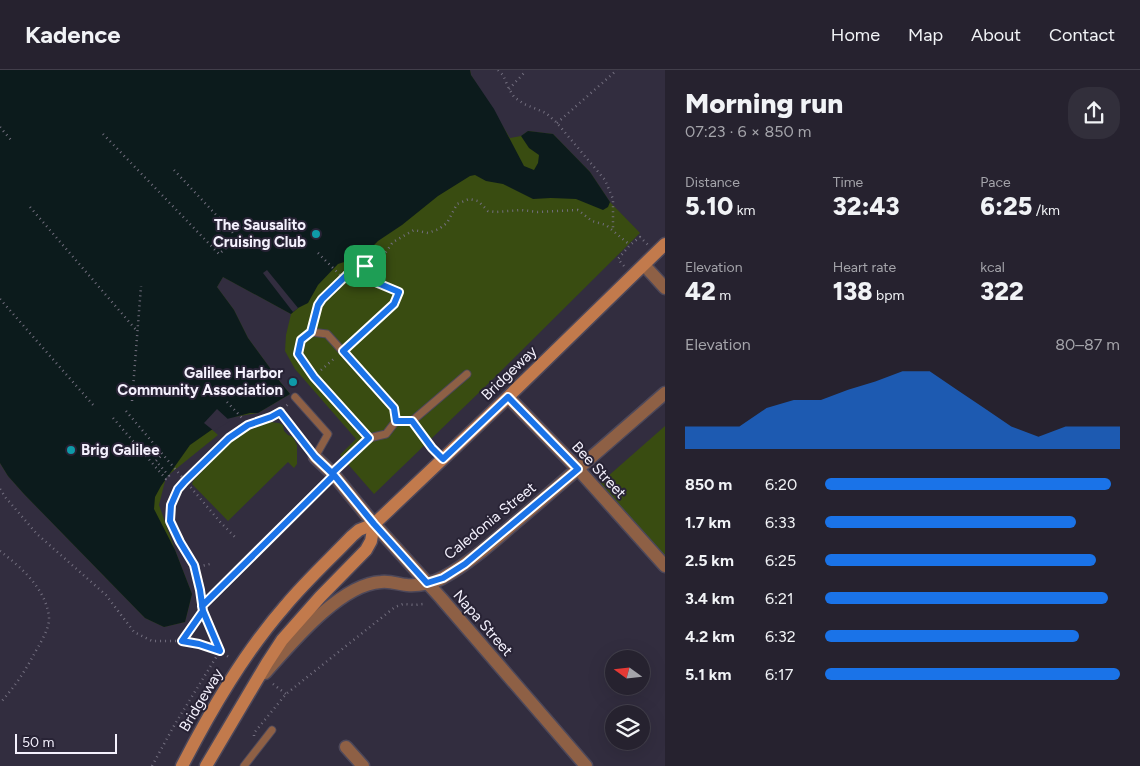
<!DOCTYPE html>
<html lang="en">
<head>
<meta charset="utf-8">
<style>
  body { margin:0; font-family:Figtree,sans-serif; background:#322f3b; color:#f1f3f6; height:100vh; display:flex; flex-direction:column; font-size:19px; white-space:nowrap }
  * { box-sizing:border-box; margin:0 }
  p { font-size:16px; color:#a4a4aa }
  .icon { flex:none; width:28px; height:28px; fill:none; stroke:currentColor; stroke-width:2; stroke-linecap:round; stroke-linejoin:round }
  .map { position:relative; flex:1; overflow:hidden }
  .panel { display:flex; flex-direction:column; background:#26222f; width:475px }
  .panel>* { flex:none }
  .needle { width:32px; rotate:285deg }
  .tools { position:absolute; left:605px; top:580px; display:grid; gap:10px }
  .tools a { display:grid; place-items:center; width:45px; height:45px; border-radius:50%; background:#26222f; box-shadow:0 5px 20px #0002,0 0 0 1px #423f4b; font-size:25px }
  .scale { position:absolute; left:15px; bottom:12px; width:102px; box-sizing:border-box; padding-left:5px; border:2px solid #f4f1fd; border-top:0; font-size:14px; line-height:18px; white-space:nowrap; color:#f4f1fd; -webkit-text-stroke:4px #282335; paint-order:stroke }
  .pin { position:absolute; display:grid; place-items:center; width:42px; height:42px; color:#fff; margin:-21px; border-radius:10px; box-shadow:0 2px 8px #0006 }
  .round { display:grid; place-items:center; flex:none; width:52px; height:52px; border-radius:20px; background:#322f3b }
  .overview { display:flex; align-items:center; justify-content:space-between; height:85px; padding:0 20px }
  h1 { font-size:28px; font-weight:800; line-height:38px }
  .figures { display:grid; grid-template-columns:repeat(3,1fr); gap:8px; height:85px; padding:5px 20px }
  .figures div { display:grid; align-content:center }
  .figures b { font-size:25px; font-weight:800 }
  .figures small { font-size:14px; font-weight:400 }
  .figures p { font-size:14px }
  .chart { height:140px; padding:10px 20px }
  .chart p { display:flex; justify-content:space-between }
  .chart svg { width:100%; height:90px; margin-top:5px; fill:#1a73e8; opacity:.7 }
  ul { padding:0 20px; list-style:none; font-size:16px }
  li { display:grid; grid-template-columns:80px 60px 1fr; align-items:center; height:38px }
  li i { height:12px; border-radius:6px; background:#1a73e8 }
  header { display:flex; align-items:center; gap:30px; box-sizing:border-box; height:70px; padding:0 25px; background:#26222f; border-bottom:1px solid #423f4b }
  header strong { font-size:24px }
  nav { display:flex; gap:28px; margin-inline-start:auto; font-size:18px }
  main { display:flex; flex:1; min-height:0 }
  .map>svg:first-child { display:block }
</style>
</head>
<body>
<header>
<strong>Kadence</strong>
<nav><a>Home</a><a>Map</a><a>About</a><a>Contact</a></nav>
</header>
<main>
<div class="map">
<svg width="665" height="696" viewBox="0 0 665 696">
  <rect width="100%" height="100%" fill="#322d3f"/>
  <g fill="#394c11">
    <path d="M431 0H470L471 5 510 68 521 66 528 61 553 64 590 102 610 132 640 163 492 310 374 424 340 385 356 369 295 299 285 281 286 265 291 244 223 207 217 217 234 240 248 268 281 313 290 324 258 343 204 352 218 365 166 407 159 435 175 480 192 524 185 552 164 557 145 548 24 424 8 406 0 393V256L189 221 451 87 526 109Z"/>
    <path d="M270 352 279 353 283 355 284 361 288 365 293 367 297 375V394L294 398 288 392 228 451 192 414 193 411 228 374 247 361Z"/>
    <path d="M665 356V488L598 415Z"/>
  </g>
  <path fill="#0c1b1c" d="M0 0H470L471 5 494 39 524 96 534 100 538 93 539 85 529 78 521 66 528 61 553 64 590 102 610 132 608 137 603 140 576 129 551 128 533 129 503 114 486 111 475 105 470 106 438 126 402 155 378 171 363 186 338 194 318 215 308 233 298 238 291 244 223 207 217 217 234 240 248 268 281 313 290 324 258 343H250L227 349 190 375 161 416 155 427 154 439 175 480 192 524 185 552 164 557 145 548 24 424 8 406 0 393Z"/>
  <g fill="#322d3f">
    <path d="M267 200 298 238 293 242 263 203Z"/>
    <path d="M217 339 230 351 214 361 204 353Z"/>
  </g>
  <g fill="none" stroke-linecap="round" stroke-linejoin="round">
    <defs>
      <g id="service">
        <path d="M311 262 327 264 394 338 396 351 386 364 369 368 314 307 298 284 301 270Z"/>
        <path d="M295 327 328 364 315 387"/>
        <path d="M396 351H412L467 304"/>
        <path d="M332 403 369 368"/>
        <path d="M244 696 272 660"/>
      </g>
      <g id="minor">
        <path d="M644 195 665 218"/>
        <path d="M508 327 578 399 665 496"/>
        <path d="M315 387 334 405 374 454 441 528 586 696"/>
        <path d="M265 603C291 574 340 514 381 512 391 511 398 514 407 515 419 516 434 513 444 507 473 491 497 468 522 447 570 406 618 364 665 323"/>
        <path d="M346 677 363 696"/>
      </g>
      <g id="secondary">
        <path d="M182 696C211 640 244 583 286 535 306 511 330 489 352 466L359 460 374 454 389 440 508 327 665 174"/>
        <path d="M206 696 267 593 282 570 320 527 366 480 371 471 374 454"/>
      </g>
    </defs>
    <use href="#service" stroke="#4d485a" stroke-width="9"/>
    <use href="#minor" stroke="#4d485a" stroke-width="15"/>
    <use href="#secondary" stroke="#4d485a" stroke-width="15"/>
    <g stroke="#736f7f" stroke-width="2.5" stroke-dasharray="1 4" stroke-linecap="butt">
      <path d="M498 0 503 5 509 19 514 27 524 34 546 43 557 53 605 110 613 129V161"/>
      <path d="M509 19 524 3 523 0"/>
      <path d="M557 53 617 0"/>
      <path d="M0 57 11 70"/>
      <path d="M103 64 219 184 227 177"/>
      <path d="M174 100 234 164"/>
      <path d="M30 137 137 261"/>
      <path d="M318 183 343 208"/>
      <path d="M624 196 618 189 630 175 640 167 648 175"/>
      <path d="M0 229 94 336"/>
      <path d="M314 252 319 235 322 229 352 200 368 195 383 186 393 172 414 160 428 163 439 159 447 153 457 134 469 129 478 131 488 141 496 142 521 140 538 142 578 140 592 151 606 155 630 175"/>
      <path d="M349 275 393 234 399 222 368 209 365 196"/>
      <path d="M321 300 336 287"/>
      <path d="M132 331 141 216"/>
      <path d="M227 332 244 350"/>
      <path d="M126 341 221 453 236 468"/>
      <path d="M280 343 289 333"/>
      <path d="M113 348 166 409 169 406 156 391 162 385"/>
      <path d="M418 358 434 380"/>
      <path d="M0 419 6 428 37 464 106 525 134 562 152 571H182L199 574 220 581 230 588"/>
      <path d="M0 481C21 497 46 519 49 547 50 559 39 575 33 586 24 603 13 619 0 633"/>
      <path d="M194 498 210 494"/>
      <path d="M202 536 325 414"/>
      <path d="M182 571 203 541"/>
      <path d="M220 581 203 541 200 520 194 495 180 472 170 451 171 435 178 419 185 411 229 368 248 355 271 347 280 343 308 378"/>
      <path d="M273 614 286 624"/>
      <path d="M254 666V663L286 624 351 572 395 537 403 534 415 535 423 534"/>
      <path d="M152 696 175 654 220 581"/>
    </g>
    <use href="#service" stroke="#8e6045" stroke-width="7"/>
    <use href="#minor" stroke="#8e6045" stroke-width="12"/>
    <use href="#secondary" stroke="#c27a4c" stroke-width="12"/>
  </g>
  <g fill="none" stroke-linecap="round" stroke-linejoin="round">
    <defs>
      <path id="route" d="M365 196 352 200 322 229 318 235 311 262 301 270 298 284 314 307 369 368 332 403 334 405 202 536 203 541 182 571 199 574 220 581 203 541 200 520 194 495 180 472 170 451 171 435 178 419 185 411 229 368 248 355 271 347 280 342 315 387 334 405 374 454 427 513 443 508 465 494 578 399 508 327 443 389 432 378 412 351H396L394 338 343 281 394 234 399 222 368 209 365 196"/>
    </defs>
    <use href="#route" stroke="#fff" stroke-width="10"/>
    <use href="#route" stroke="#1a73e8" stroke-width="6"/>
  </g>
  <g fill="#0f9aa8" stroke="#282335" stroke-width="2">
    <circle cx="316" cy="164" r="5"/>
    <circle cx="293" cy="312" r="5"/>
    <circle cx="71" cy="380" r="5"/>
  </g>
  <g text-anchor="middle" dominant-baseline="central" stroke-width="4" stroke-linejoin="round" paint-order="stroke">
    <g font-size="15" font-weight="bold" fill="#f4f1fd" stroke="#282335" text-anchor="end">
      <text x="306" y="155">The Sausalito<tspan x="306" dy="17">Cruising Club</tspan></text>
      <text x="283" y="303">Galilee Harbor<tspan x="283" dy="17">Community Association</tspan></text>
      <text x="81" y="380" text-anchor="start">Brig Galilee</text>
    </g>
    <g font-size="15" fill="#f4f1fd" stroke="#282335">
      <text transform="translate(509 303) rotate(-44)">Bridgeway</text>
      <text transform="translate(599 400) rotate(47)">Bee Street</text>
      <text transform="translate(490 451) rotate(-39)">Caledonia Street</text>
      <text transform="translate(483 553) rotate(49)">Napa Street</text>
      <text transform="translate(201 630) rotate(-59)">Bridgeway</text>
    </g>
  </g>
</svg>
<div class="tools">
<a><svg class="needle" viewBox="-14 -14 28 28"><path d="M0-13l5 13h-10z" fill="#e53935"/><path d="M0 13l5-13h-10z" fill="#a4a4aa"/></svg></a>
<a><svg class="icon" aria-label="layers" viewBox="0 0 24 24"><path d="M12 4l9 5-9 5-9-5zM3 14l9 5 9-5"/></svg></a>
</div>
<div class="scale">50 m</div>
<div class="pin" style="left:365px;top:196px;background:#1e9e55"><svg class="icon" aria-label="arrive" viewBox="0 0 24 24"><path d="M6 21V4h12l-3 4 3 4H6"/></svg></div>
</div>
<section class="panel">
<div class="overview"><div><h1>Morning run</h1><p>07:23 · 6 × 850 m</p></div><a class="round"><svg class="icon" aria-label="share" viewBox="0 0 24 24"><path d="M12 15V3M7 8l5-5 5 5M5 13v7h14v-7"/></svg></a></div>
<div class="figures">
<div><p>Distance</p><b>5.10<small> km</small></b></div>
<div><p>Time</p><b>32:43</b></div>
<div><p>Pace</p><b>6:25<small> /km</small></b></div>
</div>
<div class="figures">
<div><p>Elevation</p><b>42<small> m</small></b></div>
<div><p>Heart rate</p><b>138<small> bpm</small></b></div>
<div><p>kcal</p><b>322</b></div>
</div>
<div class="chart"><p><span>Elevation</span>80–87 m</p>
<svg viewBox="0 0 160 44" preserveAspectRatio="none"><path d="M0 44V33L10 33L20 33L30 24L40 20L50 20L60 15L70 11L80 6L90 6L100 15L110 24L120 33L130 38L140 33L150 33L160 33V44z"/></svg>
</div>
<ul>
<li><b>850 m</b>6:20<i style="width:97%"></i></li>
<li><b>1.7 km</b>6:33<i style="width:85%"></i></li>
<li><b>2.5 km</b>6:25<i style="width:92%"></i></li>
<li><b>3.4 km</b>6:21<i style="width:96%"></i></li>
<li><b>4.2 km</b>6:32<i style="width:86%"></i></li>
<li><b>5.1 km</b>6:17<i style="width:100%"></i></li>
</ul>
</section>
</main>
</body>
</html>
